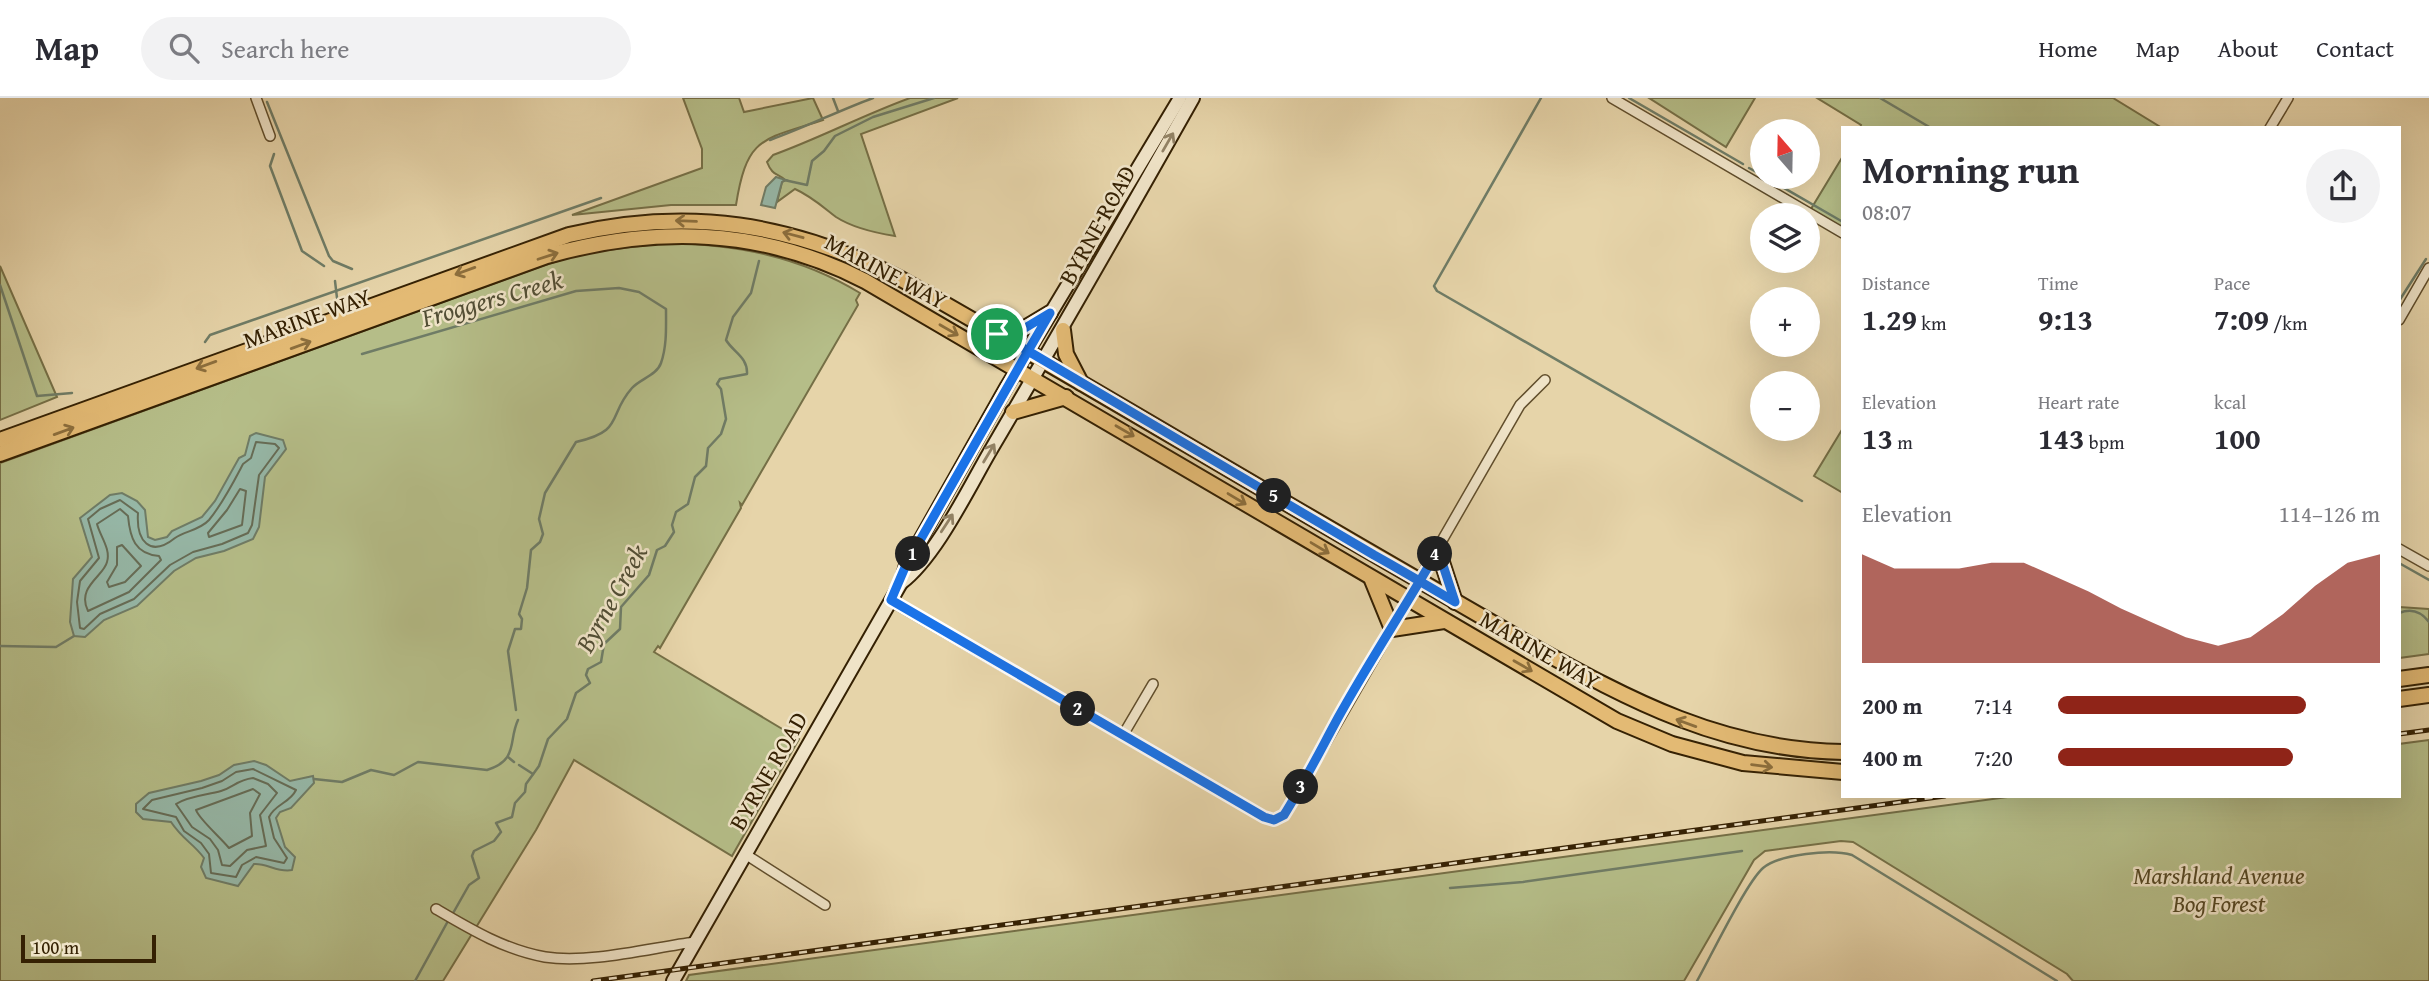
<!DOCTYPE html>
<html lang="en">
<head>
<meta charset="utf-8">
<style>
  body { margin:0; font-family:"Gentium Book Plus",serif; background:#f2f2f3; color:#2b2b33; height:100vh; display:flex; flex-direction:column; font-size:26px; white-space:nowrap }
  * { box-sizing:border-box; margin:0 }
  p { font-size:23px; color:#7c7c81 }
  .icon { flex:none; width:38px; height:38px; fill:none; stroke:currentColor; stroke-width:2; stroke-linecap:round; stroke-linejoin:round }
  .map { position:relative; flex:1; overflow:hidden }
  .panel { position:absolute; left:1841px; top:28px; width:560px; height:672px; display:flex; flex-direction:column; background:#fff; border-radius:0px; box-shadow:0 7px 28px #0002 }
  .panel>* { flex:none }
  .needle { width:46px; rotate:340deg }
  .fabs { position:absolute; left:1750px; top:21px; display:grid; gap:14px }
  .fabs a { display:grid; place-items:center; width:70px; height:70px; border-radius:50%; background:#fff; box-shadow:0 7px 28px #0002; font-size:35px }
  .scale { position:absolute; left:21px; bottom:18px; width:135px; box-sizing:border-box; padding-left:7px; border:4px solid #352103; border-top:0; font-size:19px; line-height:24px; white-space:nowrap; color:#352103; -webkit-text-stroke:5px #efe3c7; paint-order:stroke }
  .pin { position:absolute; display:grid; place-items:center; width:60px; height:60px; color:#fff; margin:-30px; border:4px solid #fff; border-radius:50%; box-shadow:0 2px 7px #0007 }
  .km { position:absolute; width:35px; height:35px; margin:-18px; border-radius:50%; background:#222; color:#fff; font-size:19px; line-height:35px; text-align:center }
  .round { display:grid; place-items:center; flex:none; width:74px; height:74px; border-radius:37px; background:#f2f2f3 }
  .overview { display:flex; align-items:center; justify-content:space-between; height:119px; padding:0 21px }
  h1 { font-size:38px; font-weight:600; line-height:52px }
  .figures { display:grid; grid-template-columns:repeat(3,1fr); gap:10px; height:119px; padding:7px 21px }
  .figures div { display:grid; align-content:center }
  .figures b { font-size:30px; font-weight:600 }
  .figures small { font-size:19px; font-weight:400 }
  .figures p { font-size:19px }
  .chart { height:196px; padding:14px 21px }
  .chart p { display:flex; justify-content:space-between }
  .chart svg { width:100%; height:126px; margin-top:7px; fill:#8f2418; opacity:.7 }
  ul { padding:0 21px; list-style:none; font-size:23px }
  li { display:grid; grid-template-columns:112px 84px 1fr; align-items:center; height:52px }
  li i { height:18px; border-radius:9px; background:#8f2418 }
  header { display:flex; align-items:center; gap:42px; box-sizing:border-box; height:98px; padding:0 35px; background:#fff; border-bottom:2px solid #e1e1e2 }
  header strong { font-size:33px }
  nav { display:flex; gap:38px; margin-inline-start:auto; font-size:24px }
  .search { width:490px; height:63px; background:#f2f2f3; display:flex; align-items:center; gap:18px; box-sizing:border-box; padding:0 24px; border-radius:38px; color:#7c7c81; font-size:26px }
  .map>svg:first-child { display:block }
</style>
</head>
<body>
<header>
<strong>Map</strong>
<div class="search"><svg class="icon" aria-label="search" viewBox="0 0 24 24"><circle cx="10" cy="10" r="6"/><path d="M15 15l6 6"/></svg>Search here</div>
<nav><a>Home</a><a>Map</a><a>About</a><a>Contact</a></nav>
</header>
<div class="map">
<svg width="2429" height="883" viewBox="0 0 2429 883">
  <rect width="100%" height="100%" fill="#e6d4a9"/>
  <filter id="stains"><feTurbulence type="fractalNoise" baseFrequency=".00286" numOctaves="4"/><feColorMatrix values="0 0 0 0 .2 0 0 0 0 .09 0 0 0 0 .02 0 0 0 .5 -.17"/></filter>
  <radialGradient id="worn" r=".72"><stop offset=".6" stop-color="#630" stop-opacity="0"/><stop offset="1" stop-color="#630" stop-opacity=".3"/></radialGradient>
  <g fill="#b5bd88" stroke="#756f46" stroke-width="2">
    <path d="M683 0H739L744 14 813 0 823 22C762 42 747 38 736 107H671L572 117 702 70V51Z"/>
    <path d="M910 0H958L861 36 895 138C876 135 853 130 836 119 823 109 811 98 795 91L777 104 782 84 785 82C777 74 773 79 767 64L773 57C820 40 863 17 910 0Z"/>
    <path d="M1649 0H1755L1726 49Z"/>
    <path d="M1817 0H2113L2162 30H1860L1861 27Z"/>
    <path d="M1843 58V130L1811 111Z"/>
    <path d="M665 145C735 146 799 158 860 195L856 202 858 207 742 407 740 405 741 410 660 550 658 548 654 554 799 641 732 758 574 662 536 732 443 883H0V365L542 168 583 155Z"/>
    <path d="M0 168 57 299 0 322Z"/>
    <path d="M1843 330V395L1814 378Z"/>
    <path d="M2399 509 2429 511V556L2399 560Z"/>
    <path d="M2429 642V883H2073L2067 876 1853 744 1841 743 1765 753 1754 762 1684 883H686L689 877 2015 698H2399V646Z"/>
  </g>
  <g fill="#96b8a8" stroke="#6f7c66" stroke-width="2">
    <path d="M776 79 786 82 782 84 775 110 761 107 766 89Z"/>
    <path d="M256 335 283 342 286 351 265 379 259 429 253 441 224 453 196 460 174 473 137 508 104 522 85 539 74 538 70 524 73 481 92 459 80 420 110 397 122 395 137 403 145 412 148 439 155 442 167 439 172 433 202 419 215 403 239 360 245 357 250 338Z"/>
    <path d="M254 663 266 667 290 683 313 678 314 685 291 710 280 714 276 720 285 749 295 759 292 772C278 775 267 765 254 766L238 788 206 780 201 769 204 760C193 745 183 742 171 724L143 721 136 714V706L149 695 201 683 219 677 234 667Z"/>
  </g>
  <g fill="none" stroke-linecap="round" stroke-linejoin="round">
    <g stroke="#666c56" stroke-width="2">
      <path d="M256 344 275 346 279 350 259 377 252 427 248 435 222 446 193 454 170 467 134 501 100 516 84 531 80 530 77 504 80 483 99 460 88 421 100 411 120 402 138 415C136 443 150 460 175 440 185 433 200 432 209 422 223 405 233 385 243 366L251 360Z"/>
      <path d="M240 391 246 393 242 427 209 439 208 435 227 412Z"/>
      <path d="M120 411 128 418C130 440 135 456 159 458L161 462 129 494 88 513C76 489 104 478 107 464 111 451 100 438 97 426Z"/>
      <path d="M122 447 141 468 125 484 109 489 107 484 117 467V449Z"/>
      <path d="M253 671 296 692C290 705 275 706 269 719L274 740 287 760 284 765 256 759 242 767 236 779 211 775 209 756 201 745 184 733 176 719 143 711 152 702 202 690 222 683 236 674Z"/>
      <path d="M253 680 268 686 277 695 260 717 266 748 247 752 230 768 222 767 218 752 210 741 192 729 176 706C188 698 207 697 221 693 234 689 237 682 253 680Z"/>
      <path d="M253 691 260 696 250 715 252 738 229 750C220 739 199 721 196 712Z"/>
    </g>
    <g stroke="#6f7c66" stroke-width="2.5">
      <path d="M833 0 838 13"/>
      <path d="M1541 0 1434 188 1437 193 1802 403"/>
      <path d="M1629 0 1743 66"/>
      <path d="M1880 0 1931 30"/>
      <path d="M267 4 329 158 333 163 352 171"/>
      <path d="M770 42C806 29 838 13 873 0"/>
      <path d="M274 56 270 68 302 153 324 168"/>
      <path d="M1749 70 1762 77"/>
      <path d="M1765 79 1843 124"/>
      <path d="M784 82 807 87 812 63 824 53 835 38 873 19 934 0"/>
      <path d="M335 183 337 200"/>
      <path d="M0 187 37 298 72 295"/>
      <path d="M2399 203 2426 161"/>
      <path d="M205 244 210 237 601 100"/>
      <path d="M362 256 576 193 619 190 639 194 666 211C666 229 667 248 661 265 657 277 640 281 632 290 607 318 625 333 576 344L545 395 539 421 543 436 540 444 531 452 527 490 519 516 522 521 521 531H515L508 553 516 612"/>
      <path d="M2399 465 2429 482"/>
      <path d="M2399 515C2411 510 2421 513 2429 524"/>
      <path d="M0 548 56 549 74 538"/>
      <path d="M508 659 514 664"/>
      <path d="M519 667 533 676"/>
      <path d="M314 681 342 684 371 672 394 677 418 664 487 672C519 662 508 643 518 622"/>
      <path d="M1450 790 1523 784 1742 753"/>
      <path d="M452 817 469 787 479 780 472 758 474 753 494 743 501 734 496 725 512 719 515 705 525 694 526 686 539 668 548 641 567 621 576 595 590 585 586 577 588 571 601 564 604 546 620 531 621 509 649 477 657 452 665 448 674 434 672 427 676 414 688 406 695 379 706 368 708 350 721 336 726 321 721 291 717 286 720 281 747 276C748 259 733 254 726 242L733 219 751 195 759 163"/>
      <path d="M415 883 448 823"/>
      <path d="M1697 883C1710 860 1746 785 1763 770 1780 756 1831 751 1852 757L2057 883"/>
    </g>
    <defs>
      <g id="street">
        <path d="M256 0 270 38"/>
        <path d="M1612 0 1843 135"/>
        <path d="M2270 30 2288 0"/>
        <path d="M2399 222 2429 170"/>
        <path d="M2399 451 2429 468"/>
        <path d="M891 503 1264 719 1274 722 1284 717 1520 307 1545 282"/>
        <path d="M1123 637 1153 586"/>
        <path d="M745 756 825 807"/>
        <path d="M436 811C470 831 505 852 545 859 589 866 650 850 695 844"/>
      </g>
      <g id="secondary">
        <path d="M901 485C936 459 969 389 992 350 1060 234 1127 117 1193 0"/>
        <path d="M673 883 901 485 906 467 1007 288 1180 0"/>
      </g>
      <g id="primary">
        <path d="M1063 232 1066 256 1081 285"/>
        <path d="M997 236 1025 230 1050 215"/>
        <path d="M1013 314 1066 299"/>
        <path d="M0 342 569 137C689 109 792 125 901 181 1053 267 1203 357 1353 444 1412 478 1470 512 1529 546 1631 603 1723 652 1843 654"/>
        <path d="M0 356 547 158C657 127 763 130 865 183L1617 623 1672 646 1743 665 1843 674"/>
        <path d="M1438 452 1455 504"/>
        <path d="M1372 482 1392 531 1444 523"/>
        <path d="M2399 581 2429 577"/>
        <path d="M2399 601 2429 597"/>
      </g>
    </defs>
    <use href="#street" stroke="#614e2c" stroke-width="12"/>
    <use href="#secondary" stroke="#352103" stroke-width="16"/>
    <use href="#primary" stroke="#352103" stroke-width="18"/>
    <use href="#street" stroke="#efe3c7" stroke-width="9"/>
    <use href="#secondary" stroke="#efe3c7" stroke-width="12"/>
    <use href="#primary" stroke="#e3ba74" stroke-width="14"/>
    <defs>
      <g id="rail">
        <path d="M2399 636 2429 632"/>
        <path d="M593 883 1945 698"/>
      </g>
    </defs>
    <use href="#rail" stroke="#352103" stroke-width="5"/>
    <use href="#rail" stroke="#efe3c7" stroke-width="2.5" stroke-dasharray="8" stroke-linecap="butt"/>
  </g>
  <defs><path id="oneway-shaft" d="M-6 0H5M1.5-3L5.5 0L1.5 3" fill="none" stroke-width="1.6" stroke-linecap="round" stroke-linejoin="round" transform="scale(1.75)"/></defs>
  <g stroke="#928265">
    <use href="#oneway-shaft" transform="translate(1168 44) rotate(-60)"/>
    <use href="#oneway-shaft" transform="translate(989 355) rotate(-59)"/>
    <use href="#oneway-shaft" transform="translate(947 425) rotate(-57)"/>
  </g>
  <g stroke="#8c6e3c">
    <use href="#oneway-shaft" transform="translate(686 123) rotate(-178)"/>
    <use href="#oneway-shaft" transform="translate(793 137) rotate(-165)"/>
    <use href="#oneway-shaft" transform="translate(548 158) rotate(-18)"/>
    <use href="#oneway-shaft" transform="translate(465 173) rotate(160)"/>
    <use href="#oneway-shaft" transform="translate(949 232) rotate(30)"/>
    <use href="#oneway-shaft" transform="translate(301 247) rotate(-20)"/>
    <use href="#oneway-shaft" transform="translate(206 267) rotate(160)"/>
    <use href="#oneway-shaft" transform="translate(64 333) rotate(-20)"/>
    <use href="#oneway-shaft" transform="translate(1125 333) rotate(30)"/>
    <use href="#oneway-shaft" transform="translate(1237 401) rotate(31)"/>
    <use href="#oneway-shaft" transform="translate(1320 450) rotate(31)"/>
    <use href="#oneway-shaft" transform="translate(1523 568) rotate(30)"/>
    <use href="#oneway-shaft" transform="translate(1686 625) rotate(-160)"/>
    <use href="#oneway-shaft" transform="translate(1762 668) rotate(8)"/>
  </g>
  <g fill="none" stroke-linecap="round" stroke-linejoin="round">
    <defs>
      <path id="route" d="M997 236 1028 253 906 467 891 502 1264 719 1274 722 1284 717C1304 685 1321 651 1339 618 1370 562 1406 508 1438 452L1455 504C1428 488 1401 472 1374 457L1028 253 1050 215 1025 230 997 236"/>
    </defs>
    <use href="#route" stroke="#fff" stroke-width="14"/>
    <use href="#route" stroke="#1a73e8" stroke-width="9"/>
  </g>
  <g text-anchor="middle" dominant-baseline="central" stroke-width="5" stroke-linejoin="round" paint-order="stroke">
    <g font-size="24" fill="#352103" stroke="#efe3c7">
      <text transform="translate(1097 127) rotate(-61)">BYRNE ROAD</text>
      <text transform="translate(886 173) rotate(28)">MARINE WAY</text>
      <text transform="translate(307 220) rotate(-20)">MARINE WAY</text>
      <text transform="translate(1540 552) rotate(30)">MARINE WAY</text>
      <text transform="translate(768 673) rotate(-60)">BYRNE ROAD</text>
    </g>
    <g font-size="24" font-style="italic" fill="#554824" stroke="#efe3c7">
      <text x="2219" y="777">Marshland Avenue<tspan x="2219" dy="28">Bog Forest</tspan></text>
    </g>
    <g font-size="26" font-style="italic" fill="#524e35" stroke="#efe3c7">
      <text transform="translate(492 200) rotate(-16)">Froggers Creek</text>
      <text transform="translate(611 500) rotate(-61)">Byrne Creek</text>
    </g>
  </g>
  <rect width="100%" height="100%" filter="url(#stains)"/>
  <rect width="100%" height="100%" fill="url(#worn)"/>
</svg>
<div class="fabs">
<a><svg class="needle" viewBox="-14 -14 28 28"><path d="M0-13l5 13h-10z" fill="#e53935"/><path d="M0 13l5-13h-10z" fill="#7c7c81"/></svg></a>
<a><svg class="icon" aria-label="layers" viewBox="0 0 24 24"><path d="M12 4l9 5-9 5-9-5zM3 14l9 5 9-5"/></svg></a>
<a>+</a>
<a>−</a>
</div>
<div class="scale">100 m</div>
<div class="pin" style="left:997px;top:236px;background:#1e9e55"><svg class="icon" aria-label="arrive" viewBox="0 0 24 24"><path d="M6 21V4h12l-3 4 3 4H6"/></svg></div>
<b class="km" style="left:913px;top:456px">1</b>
<b class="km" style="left:1078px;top:611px">2</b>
<b class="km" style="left:1301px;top:689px">3</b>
<b class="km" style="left:1435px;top:456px">4</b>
<b class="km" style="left:1274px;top:398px">5</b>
<section class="panel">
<div class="overview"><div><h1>Morning run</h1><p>08:07</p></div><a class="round"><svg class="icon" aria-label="share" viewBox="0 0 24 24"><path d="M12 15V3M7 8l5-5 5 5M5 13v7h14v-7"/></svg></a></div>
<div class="figures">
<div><p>Distance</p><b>1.29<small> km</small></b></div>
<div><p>Time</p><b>9:13</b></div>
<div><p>Pace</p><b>7:09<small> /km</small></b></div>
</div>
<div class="figures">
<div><p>Elevation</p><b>13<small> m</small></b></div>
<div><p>Heart rate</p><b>143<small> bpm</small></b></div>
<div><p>kcal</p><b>100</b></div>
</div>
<div class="chart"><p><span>Elevation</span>114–126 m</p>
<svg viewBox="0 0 160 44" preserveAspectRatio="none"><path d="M0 44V6L10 11L20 11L30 11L40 9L50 9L60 14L70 19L80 25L90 30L100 35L110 38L120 35L130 27L140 17L150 9L160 6V44z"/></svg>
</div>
<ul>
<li><b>200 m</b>7:14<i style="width:77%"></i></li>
<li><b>400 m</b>7:20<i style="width:73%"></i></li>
</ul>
</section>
</div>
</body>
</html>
